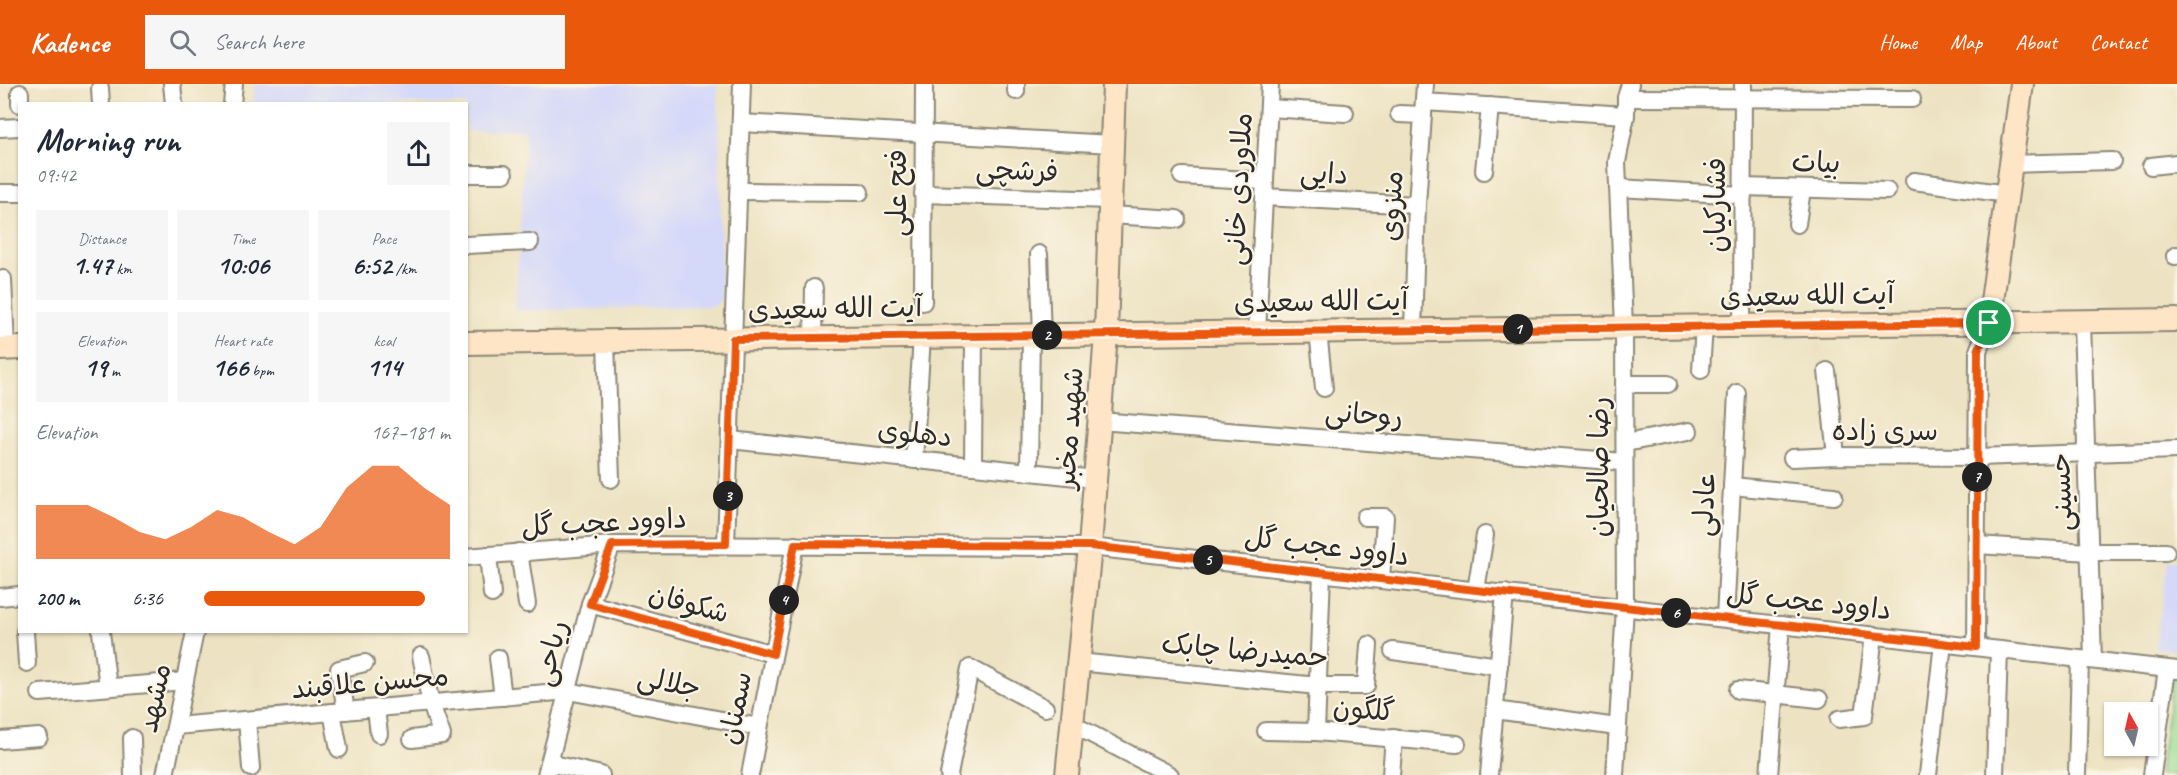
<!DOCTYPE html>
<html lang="en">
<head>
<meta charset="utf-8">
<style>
  body { margin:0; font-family:Caveat,"Playpen Sans Arabic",sans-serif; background:#f6f6f7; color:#1f2937; height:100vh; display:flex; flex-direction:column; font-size:22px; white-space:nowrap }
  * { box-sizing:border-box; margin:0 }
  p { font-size:20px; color:#747a83 }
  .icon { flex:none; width:33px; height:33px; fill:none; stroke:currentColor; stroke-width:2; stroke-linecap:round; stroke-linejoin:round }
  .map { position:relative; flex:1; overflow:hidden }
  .side { position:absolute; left:18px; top:18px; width:450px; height:531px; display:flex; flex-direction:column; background:#fff; border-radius:0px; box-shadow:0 2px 4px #0004 }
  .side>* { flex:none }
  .needle { width:39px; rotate:352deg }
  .buttons { position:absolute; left:2104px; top:618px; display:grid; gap:12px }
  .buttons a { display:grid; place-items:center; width:54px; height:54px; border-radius:0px; background:#fff; box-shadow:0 2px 4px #0004; font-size:30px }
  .pin { position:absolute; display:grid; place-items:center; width:51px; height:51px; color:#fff; margin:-26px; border:3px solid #fff; border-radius:50%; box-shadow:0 2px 6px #0007 }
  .km { position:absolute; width:30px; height:30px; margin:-15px; border-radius:50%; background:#222; color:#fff; font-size:16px; line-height:30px; text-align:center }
  .round { display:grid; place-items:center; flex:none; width:63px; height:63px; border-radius:0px; background:#f6f6f7 }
  .headline { display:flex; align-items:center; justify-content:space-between; height:102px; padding:0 18px }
  h1 { font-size:33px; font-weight:700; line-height:45px }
  .stats { display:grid; grid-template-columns:repeat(3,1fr); gap:9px; height:102px; padding:6px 18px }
  .stats div { display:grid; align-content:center; border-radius:0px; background:#f6f6f7; text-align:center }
  .stats b { font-size:26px; font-weight:700 }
  .stats small { font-size:16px; font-weight:400 }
  .stats p { font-size:16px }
  .chart { height:168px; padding:12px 18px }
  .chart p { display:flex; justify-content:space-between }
  .chart svg { width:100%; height:108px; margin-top:6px; fill:#ea580c; opacity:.7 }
  ul { padding:0 18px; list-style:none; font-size:20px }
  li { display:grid; grid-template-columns:96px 72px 1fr; align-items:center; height:45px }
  li i { height:15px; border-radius:8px; background:#ea580c }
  header { display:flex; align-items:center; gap:36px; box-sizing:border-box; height:84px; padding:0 30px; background:#ea580c; color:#fff }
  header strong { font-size:28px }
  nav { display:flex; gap:33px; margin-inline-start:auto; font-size:21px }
  .search { width:420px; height:54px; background:#f6f6f7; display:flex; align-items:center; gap:15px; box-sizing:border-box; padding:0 21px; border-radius:0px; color:#747a83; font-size:22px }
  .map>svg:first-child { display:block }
</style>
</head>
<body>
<header>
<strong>Kadence</strong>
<div class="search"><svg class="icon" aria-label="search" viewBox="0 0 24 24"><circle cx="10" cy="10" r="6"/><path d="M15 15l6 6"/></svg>Search here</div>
<nav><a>Home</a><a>Map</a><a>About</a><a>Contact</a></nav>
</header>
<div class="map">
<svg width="2177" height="691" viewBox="0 0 2177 691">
  <rect width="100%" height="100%" fill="#fcf5e5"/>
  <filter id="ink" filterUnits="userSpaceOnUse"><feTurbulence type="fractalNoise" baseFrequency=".0167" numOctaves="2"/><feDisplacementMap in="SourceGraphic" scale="12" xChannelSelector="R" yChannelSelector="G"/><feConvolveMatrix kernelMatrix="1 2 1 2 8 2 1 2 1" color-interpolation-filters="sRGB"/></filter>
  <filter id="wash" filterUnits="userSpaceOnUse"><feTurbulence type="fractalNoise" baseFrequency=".008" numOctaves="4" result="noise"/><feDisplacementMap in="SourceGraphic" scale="24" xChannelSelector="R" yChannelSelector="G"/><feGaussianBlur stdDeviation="1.35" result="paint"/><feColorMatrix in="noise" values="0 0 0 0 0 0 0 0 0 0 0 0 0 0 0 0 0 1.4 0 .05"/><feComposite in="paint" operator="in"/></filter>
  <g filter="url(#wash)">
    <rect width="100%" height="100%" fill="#ede3c3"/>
    <g fill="#d4d8f9">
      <path d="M254 0H717L720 53 721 216 714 222 515 227 526 46 467 47 466 20H254Z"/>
      <path d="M2168 477H2177V567L2155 564Z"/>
    </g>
    <path fill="#9dde95" stroke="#648460" stroke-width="1.5" d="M2173 592 2177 593V691H2159Z"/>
  </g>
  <g filter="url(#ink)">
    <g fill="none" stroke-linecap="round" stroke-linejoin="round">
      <defs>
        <g id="minor">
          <path d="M172 0 174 20"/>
          <path d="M100 4 101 20"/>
          <path d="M1016 7V0"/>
          <path d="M20 9V20"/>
          <path d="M1626 14 1912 15"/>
          <path d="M1424 18 1626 31"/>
          <path d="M232 20 234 0"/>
          <path d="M1269 24 1345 29"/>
          <path d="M1399 30 1423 31"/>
          <path d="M742 39 1112 60"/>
          <path d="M0 44 20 43"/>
          <path d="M2011 80 2112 77"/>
          <path d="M2151 82 2177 79"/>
          <path d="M1484 87 1490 22"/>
          <path d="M466 90H504"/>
          <path d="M1182 92 1265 97"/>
          <path d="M1914 97 2007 110"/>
          <path d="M1742 103 1887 107"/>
          <path d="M1618 104 1743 111"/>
          <path d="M739 107 860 108"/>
          <path d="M0 109H20"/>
          <path d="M923 110 1110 116"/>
          <path d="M1264 113 1417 121"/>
          <path d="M1109 131 1177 135"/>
          <path d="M1797 140 1802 105"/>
          <path d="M466 161 530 158"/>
          <path d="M1039 170 1042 251"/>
          <path d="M2175 172 2177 171"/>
          <path d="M3 195 6 264"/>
          <path d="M923 218 924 0"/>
          <path d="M2082 238 2093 576"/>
          <path d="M1742 242 1743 0"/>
          <path d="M1413 246 1417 121 1425 0"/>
          <path d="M1318 247 1324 304"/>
          <path d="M1257 248 1270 0"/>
          <path d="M813 254 814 204"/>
          <path d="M606 259 611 395"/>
          <path d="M1701 286 1704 243"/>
          <path d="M1827 287 1836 372"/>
          <path d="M1624 300H1668"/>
          <path d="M1099 337 1624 378"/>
          <path d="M730 356 1095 395"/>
          <path d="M1625 359 1689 347"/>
          <path d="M1792 374 1836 372 1978 373 2177 366"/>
          <path d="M914 376 922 253"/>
          <path d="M973 382 974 252"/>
          <path d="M1029 388 1031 251"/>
          <path d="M1732 402 1834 412"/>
          <path d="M1365 433H1385L1381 496"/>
          <path d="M726 460 742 0"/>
          <path d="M1977 461 2090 468H2166"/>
          <path d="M519 468 527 520"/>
          <path d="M488 471 492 510"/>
          <path d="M466 473 612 461 1090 463 2177 586"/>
          <path d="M1476 506 1485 451"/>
          <path d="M0 513 20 511"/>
          <path d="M590 520 773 570"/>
          <path d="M1725 534 1737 309"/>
          <path d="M25 548 27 579"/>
          <path d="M101 548 108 603"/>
          <path d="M1976 563 1978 267 1989 239"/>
          <path d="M1393 567 1499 582"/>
          <path d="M498 574 503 613"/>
          <path d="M1078 578 1318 602H1366L1369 561"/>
          <path d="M1738 606 1819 615"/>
          <path d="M40 609 185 597"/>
          <path d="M376 625 379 650"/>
          <path d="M1495 626 1617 643"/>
          <path d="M346 627 339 585 365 579"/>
          <path d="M332 628 339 665"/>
          <path d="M1839 635 1864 632 1874 551"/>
          <path d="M247 636 251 684"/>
          <path d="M1072 640 1170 691"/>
          <path d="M176 642 568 607 759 643"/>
          <path d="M1266 647 1316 648 1457 660"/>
          <path d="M1316 648 1322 489"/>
          <path d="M132 654 133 691"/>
          <path d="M412 655 442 651 431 620 421 572"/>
          <path d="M0 656 39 653"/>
          <path d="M549 679 601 691"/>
          <path d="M165 691 195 548"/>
          <path d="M546 691 590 520 612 461"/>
          <path d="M750 691 795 461"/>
          <path d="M949 691 970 584 1045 624"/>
          <path d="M1391 691 1394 654"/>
          <path d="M1489 691 1505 509"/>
          <path d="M1615 691 1625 523 1624 243 1617 78 1626 31V14L1630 0"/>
          <path d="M1769 691 1781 541"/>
          <path d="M1928 691 1943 559"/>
          <path d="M1995 691 1999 566"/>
          <path d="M2077 691 2080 575"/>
          <path d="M2152 691 2167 585"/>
        </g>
        <g id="secondary">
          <path d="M1989 239 2022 0"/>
          <path d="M466 259 2177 236"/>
          <path d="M0 265 20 264"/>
          <path d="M1067 691 1090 463 1106 250 1114 0"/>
        </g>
      </defs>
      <use href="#minor" stroke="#8c8777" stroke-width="20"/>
      <use href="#secondary" stroke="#8c8777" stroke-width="26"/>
      <use href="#minor" stroke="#fff" stroke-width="16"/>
      <use href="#secondary" stroke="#fde5c5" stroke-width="22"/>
    </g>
  </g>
  <g fill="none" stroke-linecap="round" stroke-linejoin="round" filter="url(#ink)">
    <defs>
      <path id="route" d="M1989 239 1978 267 1976 563 1090 462 795 460 773 570 590 520 612 461 726 460 733 255Z"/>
    </defs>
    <use href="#route" stroke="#fff" stroke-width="12"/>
    <use href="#route" stroke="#ea580c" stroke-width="8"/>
  </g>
  <g text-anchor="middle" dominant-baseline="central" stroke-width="4.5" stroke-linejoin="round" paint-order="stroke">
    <g font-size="28" fill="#2b2b2b" stroke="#fcf5e5">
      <text transform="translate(1816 78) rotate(2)">بیات</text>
      <text transform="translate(1017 86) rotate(2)">فرشچی</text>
      <text transform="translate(1324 89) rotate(3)">دایی</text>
      <text transform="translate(1238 105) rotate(-87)">ملاوردی خانی</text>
      <text transform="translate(896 109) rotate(-90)">فتح علی</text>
      <text transform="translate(1715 121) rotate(-90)">فشارکیان</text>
      <text transform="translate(1391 122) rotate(-87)">منزوی</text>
      <text transform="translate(1807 211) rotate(-1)">آیت الله سعیدی</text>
      <text transform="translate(1321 217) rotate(-1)">آیت الله سعیدی</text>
      <text transform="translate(835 224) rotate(-1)">آیت الله سعیدی</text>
      <text transform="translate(1364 330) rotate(4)">روحانی</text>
      <text transform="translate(1069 344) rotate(-86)">شهید مخبر</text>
      <text x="1885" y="346">سری زاده</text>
      <text transform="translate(915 349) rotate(6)">دهلوی</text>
      <text transform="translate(1598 383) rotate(-90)">رضا صالحیان</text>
      <text transform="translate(2061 408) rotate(-92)">حسینی</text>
      <text transform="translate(1704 420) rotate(-87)">عادلی</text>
      <text transform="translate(604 438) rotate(-3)">داوود عجب گل</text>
      <text transform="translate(1327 462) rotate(7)">داوود عجب گل</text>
      <text transform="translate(1809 517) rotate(6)">داوود عجب گل</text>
      <text transform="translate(689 519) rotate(15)">شکوفان</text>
      <text transform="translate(1245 566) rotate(5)">حمیدرضا چابک</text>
      <text transform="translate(550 569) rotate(-76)">ریاحی</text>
      <text transform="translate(370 598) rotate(-5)">محسن علاقبند</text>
      <text transform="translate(669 598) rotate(11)">جلالی</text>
      <text transform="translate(154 614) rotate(-78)">مشهد</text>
      <text transform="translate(735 624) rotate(-79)">سمنان</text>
      <text transform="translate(1364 625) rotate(5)">گلگون</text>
    </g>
  </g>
</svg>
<div class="buttons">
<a><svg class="needle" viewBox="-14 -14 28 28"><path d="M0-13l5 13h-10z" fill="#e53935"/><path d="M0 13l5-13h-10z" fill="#747a83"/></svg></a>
</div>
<div class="pin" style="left:1989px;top:239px;background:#1e9e55"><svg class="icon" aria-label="arrive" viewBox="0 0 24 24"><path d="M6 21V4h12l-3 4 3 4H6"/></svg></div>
<b class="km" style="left:1518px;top:245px">1</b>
<b class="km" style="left:1047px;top:251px">2</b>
<b class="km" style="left:728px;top:412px">3</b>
<b class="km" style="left:784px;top:516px">4</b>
<b class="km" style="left:1208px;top:476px">5</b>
<b class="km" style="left:1676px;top:529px">6</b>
<b class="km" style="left:1977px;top:393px">7</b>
<section class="side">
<div class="headline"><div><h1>Morning run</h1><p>09:42</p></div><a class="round"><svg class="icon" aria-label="share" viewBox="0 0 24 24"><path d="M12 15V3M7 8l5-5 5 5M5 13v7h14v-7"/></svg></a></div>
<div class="stats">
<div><p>Distance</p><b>1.47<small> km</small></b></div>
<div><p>Time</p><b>10:06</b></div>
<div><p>Pace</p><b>6:52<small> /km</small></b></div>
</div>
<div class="stats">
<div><p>Elevation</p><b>19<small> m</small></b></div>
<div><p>Heart rate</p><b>166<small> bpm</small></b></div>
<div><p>kcal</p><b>114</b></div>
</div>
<div class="chart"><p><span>Elevation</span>167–181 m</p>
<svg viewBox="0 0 160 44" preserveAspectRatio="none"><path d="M0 44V22L10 22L20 22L30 27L40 33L50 36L60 31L70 24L80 27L90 33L100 38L110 31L120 15L130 6L140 6L150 15L160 22V44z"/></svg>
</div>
<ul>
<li><b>200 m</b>6:36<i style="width:90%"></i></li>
</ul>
</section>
</div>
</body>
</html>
